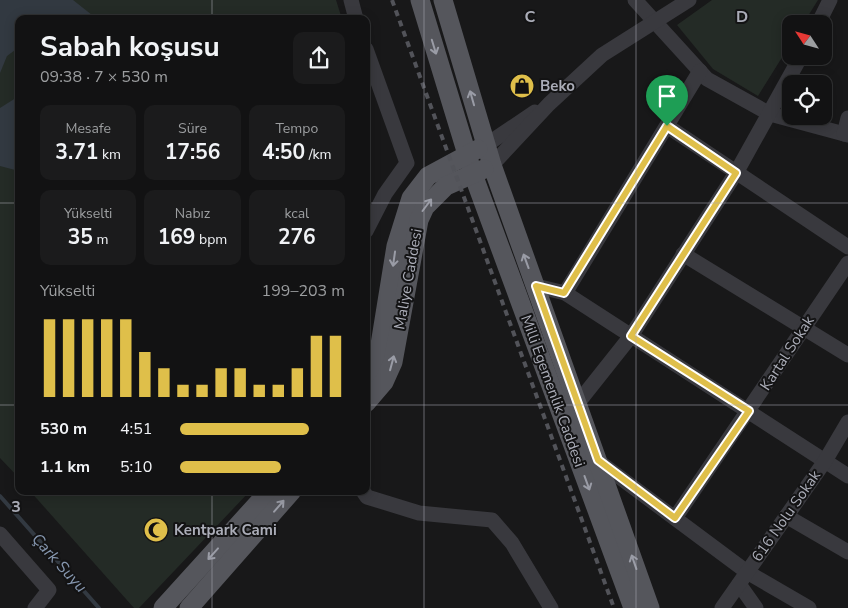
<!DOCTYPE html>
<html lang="tr">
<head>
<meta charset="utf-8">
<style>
  body { margin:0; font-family:"Nunito Sans",sans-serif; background:#1b1b1c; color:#f1f3f6; height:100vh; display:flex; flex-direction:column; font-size:19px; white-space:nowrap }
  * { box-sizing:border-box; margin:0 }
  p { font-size:16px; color:#9c9ea0 }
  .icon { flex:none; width:28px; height:28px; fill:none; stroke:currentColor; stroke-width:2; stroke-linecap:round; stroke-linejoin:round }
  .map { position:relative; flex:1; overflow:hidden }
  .sheet { position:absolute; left:15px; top:15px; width:355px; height:480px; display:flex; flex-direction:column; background:#121213; border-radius:10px; box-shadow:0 2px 12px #0003,0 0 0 1px #313233 }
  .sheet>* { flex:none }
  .needle { width:32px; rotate:306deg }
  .tools { position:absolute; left:782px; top:15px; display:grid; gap:10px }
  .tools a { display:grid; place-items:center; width:50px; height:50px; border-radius:10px; background:#121213; box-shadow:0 2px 12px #0003,0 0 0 1px #313233; font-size:25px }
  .pin { position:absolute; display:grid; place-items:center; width:42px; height:42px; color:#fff; margin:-51px -21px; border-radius:50% 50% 50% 0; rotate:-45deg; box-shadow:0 0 5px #0007 }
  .pin .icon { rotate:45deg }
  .round { display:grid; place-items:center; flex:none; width:52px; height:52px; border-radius:10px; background:#1b1b1c }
  .headline { display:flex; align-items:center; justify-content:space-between; height:85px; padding:0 25px }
  h1 { font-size:28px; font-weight:700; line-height:38px }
  .metrics { display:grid; grid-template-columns:repeat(3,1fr); gap:8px; height:85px; padding:5px 25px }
  .metrics div { display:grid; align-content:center; border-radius:10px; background:#1b1b1c; text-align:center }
  .metrics b { font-size:21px; font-weight:700 }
  .metrics small { font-size:14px; font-weight:400 }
  .metrics p { font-size:14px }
  .chart { height:140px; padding:10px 25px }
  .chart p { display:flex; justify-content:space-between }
  .chart svg { width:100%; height:90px; margin-top:5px; stroke:#dfbf4a; stroke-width:6 }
  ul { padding:0 25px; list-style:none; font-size:16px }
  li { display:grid; grid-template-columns:80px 60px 1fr; align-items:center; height:38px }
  li i { height:12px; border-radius:6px; background:#dfbf4a }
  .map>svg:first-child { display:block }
</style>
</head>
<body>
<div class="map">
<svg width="848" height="608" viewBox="0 0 848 608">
  <rect width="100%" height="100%" fill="#181819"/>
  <g fill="#242b26">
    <path d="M0 0H336L342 19H19V478L0 458Z"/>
    <path d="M712 0H818L803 24H791V43L758 96 713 69 677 25Z"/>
    <path d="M30 491H250L139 608H134Z"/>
  </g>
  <g fill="#323941">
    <path d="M0 0H73L97 19H19V47L7 56 0 73Z"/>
    <path d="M19 96V171L0 166V108Z"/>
  </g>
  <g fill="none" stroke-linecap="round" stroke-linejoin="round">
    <path stroke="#323941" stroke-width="4" d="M0 496 99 608"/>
    <g stroke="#39393e" stroke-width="15">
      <path d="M351 0 356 19"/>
      <path d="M635 0 707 79 770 114 848 135"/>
      <path d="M818 24 830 0"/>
      <path d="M366 49 407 163 385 194 366 231"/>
      <path d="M667 126 848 247"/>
      <path d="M844 134 848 118"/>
      <path d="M486 145 535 112"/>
      <path d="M492 165 549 104 602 55 689 0"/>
      <path d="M683 254 848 355"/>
      <path d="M536 286 565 293 848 476"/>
      <path d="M565 293 700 71"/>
      <path d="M577 404 631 336 736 173 801 56"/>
      <path d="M598 461 747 572 809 608"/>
      <path d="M363 491 367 497 419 513 492 520 512 543 551 608"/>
      <path d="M786 516 848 552"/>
      <path d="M675 518 848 263"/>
      <path d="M0 534 49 590 35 608"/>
      <path d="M739 584 756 608"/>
      <path d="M722 608 825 461 848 422"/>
    </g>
    <g stroke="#55565c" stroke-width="19">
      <path d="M420 0 473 174 633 608"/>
      <path d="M443 0 492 165 650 608"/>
      <path d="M366 377 374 367 378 357 396 246 411 198 428 176 478 149"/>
      <path d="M366 403 384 382 393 362 419 220 425 207 446 186 484 169"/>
      <path d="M163 608 269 491"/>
      <path d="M189 608 292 491"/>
    </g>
    <path stroke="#525359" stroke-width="4" stroke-dasharray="6 5" stroke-linecap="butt" d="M392 0 614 608"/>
  </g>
  <defs><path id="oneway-shaft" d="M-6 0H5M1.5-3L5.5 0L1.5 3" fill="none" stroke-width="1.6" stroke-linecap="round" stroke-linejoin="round" transform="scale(1.25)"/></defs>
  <g stroke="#9a9ca6">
    <use href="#oneway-shaft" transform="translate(434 47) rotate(73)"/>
    <use href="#oneway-shaft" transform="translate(472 98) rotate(-106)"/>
    <use href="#oneway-shaft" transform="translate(427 205) rotate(-53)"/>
    <use href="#oneway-shaft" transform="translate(394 259) rotate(98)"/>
    <use href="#oneway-shaft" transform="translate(526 261) rotate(-110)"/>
    <use href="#oneway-shaft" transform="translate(392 363) rotate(-75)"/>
    <use href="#oneway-shaft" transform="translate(587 483) rotate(70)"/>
    <use href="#oneway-shaft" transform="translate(279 506) rotate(-49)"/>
    <use href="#oneway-shaft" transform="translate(213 554) rotate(132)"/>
    <use href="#oneway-shaft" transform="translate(634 562) rotate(-109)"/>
  </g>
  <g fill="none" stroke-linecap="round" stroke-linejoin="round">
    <defs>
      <path id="route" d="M667 126 736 173 631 336 749 411 675 518 598 460 536 286 564 293Z"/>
    </defs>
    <use href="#route" stroke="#fff" stroke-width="10"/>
    <use href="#route" stroke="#dfbf4a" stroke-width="6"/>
  </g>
  <path fill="none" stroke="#abadb8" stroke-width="1" stroke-opacity="0.55" d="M212 0V19M424 0V608M636 0V608M0 203H19M366 203H848M0 405H19M366 405H848M212 491V608"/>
  <defs>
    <symbol id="shop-disc" viewBox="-11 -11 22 22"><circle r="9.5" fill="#dfbf4a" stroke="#131314"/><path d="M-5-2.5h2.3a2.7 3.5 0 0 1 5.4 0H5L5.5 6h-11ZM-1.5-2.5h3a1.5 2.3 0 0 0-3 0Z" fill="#111"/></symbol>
    <symbol id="mosque-disc" viewBox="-11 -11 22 22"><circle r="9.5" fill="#dfbf4a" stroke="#131314"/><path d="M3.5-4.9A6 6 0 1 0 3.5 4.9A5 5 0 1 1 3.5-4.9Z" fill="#111"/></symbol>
  </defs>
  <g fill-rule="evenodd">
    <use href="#shop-disc" x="508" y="72" width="28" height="28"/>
    <use href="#mosque-disc" x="142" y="516" width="28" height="28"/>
  </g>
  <g text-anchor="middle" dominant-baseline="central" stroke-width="4" stroke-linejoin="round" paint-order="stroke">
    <g font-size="15" font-weight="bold" fill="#abadb8" stroke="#131314" text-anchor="start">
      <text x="540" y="86">Beko</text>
      <text x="174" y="530">Kentpark Cami</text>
    </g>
    <g font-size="15" fill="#abadb8" stroke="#131314">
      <text transform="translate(408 279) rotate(-80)">Maliye Caddesi</text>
      <text transform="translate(787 353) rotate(-57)">Kartal Sokak</text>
      <text transform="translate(553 391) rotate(70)">Milli Egemenlik Caddesi</text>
      <text transform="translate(786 516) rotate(-55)">616 Nolu Sokak</text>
    </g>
    <g font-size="16" font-style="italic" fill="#8697af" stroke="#131314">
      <text transform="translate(59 563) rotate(48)">Çark Suyu</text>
    </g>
  </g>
  <g font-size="16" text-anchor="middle" font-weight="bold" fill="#abadb8" stroke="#131314" stroke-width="4" stroke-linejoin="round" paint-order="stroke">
    <text x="530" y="22">C</text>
    <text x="742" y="22">D</text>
    <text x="16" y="512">3</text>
  </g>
</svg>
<div class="tools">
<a><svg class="needle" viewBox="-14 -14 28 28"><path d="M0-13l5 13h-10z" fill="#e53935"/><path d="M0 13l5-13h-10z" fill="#9c9ea0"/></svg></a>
<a><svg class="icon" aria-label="locate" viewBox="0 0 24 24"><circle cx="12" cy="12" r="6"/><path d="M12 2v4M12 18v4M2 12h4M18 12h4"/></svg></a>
</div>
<div class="pin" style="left:667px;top:126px;background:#1e9e55"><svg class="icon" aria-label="arrive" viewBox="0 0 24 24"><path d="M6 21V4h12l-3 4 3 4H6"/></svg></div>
<section class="sheet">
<div class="headline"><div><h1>Sabah koşusu</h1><p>09:38 · 7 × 530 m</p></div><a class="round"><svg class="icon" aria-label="share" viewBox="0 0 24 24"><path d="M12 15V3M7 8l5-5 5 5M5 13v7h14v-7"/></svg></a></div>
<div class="metrics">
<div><p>Mesafe</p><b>3.71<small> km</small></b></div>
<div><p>Süre</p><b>17:56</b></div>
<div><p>Tempo</p><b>4:50<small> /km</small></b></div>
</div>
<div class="metrics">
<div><p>Yükselti</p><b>35<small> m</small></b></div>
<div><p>Nabız</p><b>169<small> bpm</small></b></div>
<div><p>kcal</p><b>276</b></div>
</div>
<div class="chart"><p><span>Yükselti</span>199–203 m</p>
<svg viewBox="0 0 160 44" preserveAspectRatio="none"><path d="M5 44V6M15 44V6M25 44V6M35 44V6M45 44V6M55 44V22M65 44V30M75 44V38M85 44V38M95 44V30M105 44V30M115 44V38M125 44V38M135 44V30M145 44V14M155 44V14"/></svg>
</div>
<ul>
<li><b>530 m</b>4:51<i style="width:78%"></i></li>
<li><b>1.1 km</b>5:10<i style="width:61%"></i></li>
</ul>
</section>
</div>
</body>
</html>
